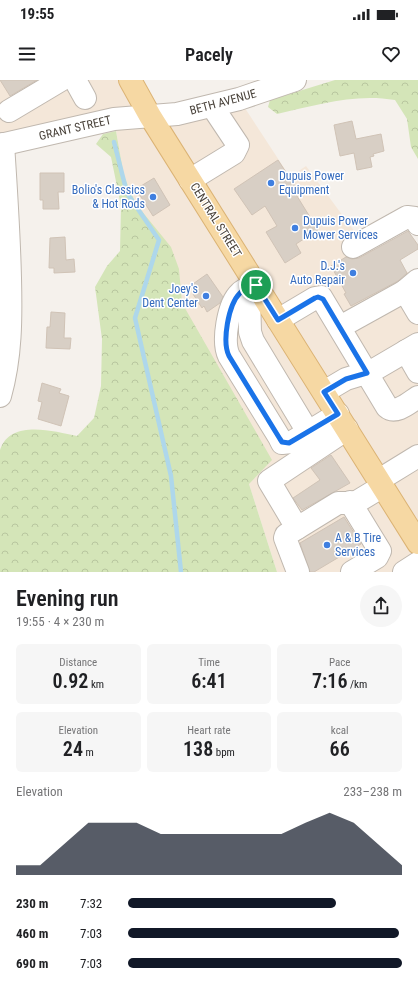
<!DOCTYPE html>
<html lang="en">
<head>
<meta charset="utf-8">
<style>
  body { margin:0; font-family:"Roboto Condensed",sans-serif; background:#f6f6f6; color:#202124; height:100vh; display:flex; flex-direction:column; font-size:15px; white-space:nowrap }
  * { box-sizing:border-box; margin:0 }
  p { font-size:13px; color:#757577 }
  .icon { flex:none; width:22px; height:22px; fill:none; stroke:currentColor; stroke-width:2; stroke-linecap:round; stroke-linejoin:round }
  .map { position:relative; height:492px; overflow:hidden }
  .sheet { display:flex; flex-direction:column; background:#fff; flex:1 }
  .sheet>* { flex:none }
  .pin { position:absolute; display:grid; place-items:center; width:34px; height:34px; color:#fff; margin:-17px; border:2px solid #fff; border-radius:50%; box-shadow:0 1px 4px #0007 }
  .round { display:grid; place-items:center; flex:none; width:42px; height:42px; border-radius:21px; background:#f6f6f6 }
  .headline { display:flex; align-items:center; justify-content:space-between; height:68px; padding:0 16px }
  h1 { font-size:22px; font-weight:600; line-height:30px }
  .figures { display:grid; grid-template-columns:repeat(3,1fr); gap:6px; height:68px; padding:4px 16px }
  .figures div { display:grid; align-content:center; border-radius:6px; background:#f6f6f6; text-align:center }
  .figures b { font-size:20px; font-weight:600 }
  .figures small { font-size:11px; font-weight:400 }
  .figures p { font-size:11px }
  .chart { height:112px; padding:8px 16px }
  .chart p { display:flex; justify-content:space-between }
  .chart svg { width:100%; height:72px; margin-top:4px; fill:#111827; opacity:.7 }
  ul { padding:0 16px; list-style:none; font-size:13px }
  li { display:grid; grid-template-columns:64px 48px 1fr; align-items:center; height:30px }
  li i { height:10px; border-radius:5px; background:#111827 }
  .status { display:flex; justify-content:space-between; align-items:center; height:28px; padding:0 20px; background:#fff; direction:ltr }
  .status svg { height:11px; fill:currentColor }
  header { display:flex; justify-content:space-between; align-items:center; height:52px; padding:0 16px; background:#fff; font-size:18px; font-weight:600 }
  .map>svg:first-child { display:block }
</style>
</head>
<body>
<div class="status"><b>19:55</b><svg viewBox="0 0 49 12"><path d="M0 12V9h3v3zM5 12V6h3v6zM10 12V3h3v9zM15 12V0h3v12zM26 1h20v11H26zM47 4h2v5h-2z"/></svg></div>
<header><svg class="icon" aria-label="menu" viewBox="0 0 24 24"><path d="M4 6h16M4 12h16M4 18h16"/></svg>Pacely<svg class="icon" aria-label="heart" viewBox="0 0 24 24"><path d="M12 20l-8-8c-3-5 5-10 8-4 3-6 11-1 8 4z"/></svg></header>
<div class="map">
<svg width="418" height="492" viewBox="0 0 418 492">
  <defs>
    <pattern id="forest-crowns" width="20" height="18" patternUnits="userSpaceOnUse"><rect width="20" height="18" fill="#d4e5b8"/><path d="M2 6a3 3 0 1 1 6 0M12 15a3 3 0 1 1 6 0" fill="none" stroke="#b8c69f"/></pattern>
  </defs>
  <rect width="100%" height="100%" fill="#f5f1ec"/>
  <path fill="#f4e7d9" d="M0 0H130L150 36 239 19 290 97 306 86 363 163 418 199V492H277L249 404 167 198 124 96 114 39 0 58Z"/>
  <g fill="url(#forest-crowns)">
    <path d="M335 0H418V79L411 67 407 39 395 20C355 13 316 25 277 34L268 27 270 20Z"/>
    <path d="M116 51 124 96 136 124 171 167 179 189 182 223 272 380 249 404 277 492H0V370C10 339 53 351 77 356L94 338 101 306 102 259 95 207 107 186 120 171 121 126 111 77 96 64 103 54Z"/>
  </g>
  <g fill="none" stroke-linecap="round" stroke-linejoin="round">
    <path stroke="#aed7eb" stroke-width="4.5" d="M114 62 127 113 159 160 135 238 171 396 181 492"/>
  </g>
  <g fill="#d8cfc5" stroke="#d0c3b6">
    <path d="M0 0H37L10 16Z"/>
    <path d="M352 41 356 59 381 54 384 71 373 74 374 76 370 77 372 87 357 90 354 73 340 76 334 45Z"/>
    <path d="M278 80 295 106 292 108 318 150 296 164 301 173 285 183 266 152 277 146 265 126 252 135 234 109Z"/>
    <path d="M40 93H64V112H58L59 129H43V120H40Z"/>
    <path d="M154 98 170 125 153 136 136 109Z"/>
    <path d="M408 151 418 165V169L400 180 407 193 398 201 351 226 344 214 346 213 331 186 346 177 352 179 359 178Z"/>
    <path d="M65 157 66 180 74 179 75 192 54 193V188H49L50 158Z"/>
    <path d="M207 194 223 217 220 223 207 232 204 226 202 228 193 214 195 212 190 206Z"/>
    <path d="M51 232 65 233 64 258H71L70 269 46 268 47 247H50Z"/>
    <path d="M42 303 61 309 59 313 69 316 61 346 38 339 42 322 38 321Z"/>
    <path d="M331 375 350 403 302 430 293 418 320 400 311 388Z"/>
    <path d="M344 437 361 464 314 492H310L300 463Z"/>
  </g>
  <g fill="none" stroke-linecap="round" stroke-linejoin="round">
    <defs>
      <g id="minor">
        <path d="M75 0 85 18"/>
        <path d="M9 31 61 0"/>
        <path d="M0 65 114 39 177 34 239 19 295 0"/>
        <path d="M190 100 234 73 238 65 212 26"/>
        <path d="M353 167 407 137 415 138 418 144"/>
        <path d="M256 205C251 207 244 209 240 213 228 224 222 262 229 276L279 357 282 363 292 362 338 334"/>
        <path d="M256 205 251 210 249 216 250 252 253 261 308 352"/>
        <path d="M405 211 418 233"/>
        <path d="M278 240 315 218 321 217 387 327C396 335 410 322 418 317"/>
        <path d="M340 247 405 211 418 200"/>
        <path d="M406 271 418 292"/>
        <path d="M324 312 346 299 372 291 418 264"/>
        <path d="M0 316C11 277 11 238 10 198 9 153 6 109 3 64"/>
        <path d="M379 400 418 376"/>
        <path d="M350 422 380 471 377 477 352 492"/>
        <path d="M297 448 269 401 347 349"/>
        <path d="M298 492 285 458 286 455 338 423H355L383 406"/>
        <path d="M404 492 418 483"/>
      </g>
      <path id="major" d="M130 0 150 36 418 463"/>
    </defs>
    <use href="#minor" stroke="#c0b8af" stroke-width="24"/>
    <use href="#major" stroke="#dbb374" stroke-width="24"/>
    <use href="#minor" stroke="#fff" stroke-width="22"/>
    <use href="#major" stroke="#f6d8a3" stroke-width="22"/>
  </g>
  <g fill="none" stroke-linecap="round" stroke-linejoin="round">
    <defs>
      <path id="route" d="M256 205 278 240 315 218 318 217 323 219 367 293 346 299 324 312 338 334 289 363 282 362 280 359 229 276C222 262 228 225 240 213 244 209 251 207 256 205Z"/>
    </defs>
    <use href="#route" stroke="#fff" stroke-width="8"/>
    <use href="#route" stroke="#1a73e8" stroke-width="5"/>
  </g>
  <g fill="#3f7fe0" stroke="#fff" stroke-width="1.5">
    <circle cx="271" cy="103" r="4"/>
    <circle cx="153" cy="117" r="4"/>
    <circle cx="295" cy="148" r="4"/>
    <circle cx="353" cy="193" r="4"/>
    <circle cx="206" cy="216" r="4"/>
    <circle cx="327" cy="465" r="4"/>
  </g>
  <g text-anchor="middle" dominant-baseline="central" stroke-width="3" stroke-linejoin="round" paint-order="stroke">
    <g font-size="12" fill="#49423a" stroke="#fff">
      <text transform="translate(223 22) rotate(-15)">BETH AVENUE</text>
      <text transform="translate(75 48) rotate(-13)">GRANT STREET</text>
      <text transform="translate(216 140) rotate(58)">CENTRAL STREET</text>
    </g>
    <g font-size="12" fill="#366cbe" stroke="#fff" text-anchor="start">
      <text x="279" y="96">Dupuis Power<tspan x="279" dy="14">Equipment</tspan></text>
      <text x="145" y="110" text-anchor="end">Bolio's Classics<tspan x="145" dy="14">&amp; Hot Rods</tspan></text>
      <text x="303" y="141">Dupuis Power<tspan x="303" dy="14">Mower Services</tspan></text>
      <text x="345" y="186" text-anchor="end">D.J.'s<tspan x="345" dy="14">Auto Repair</tspan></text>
      <text x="198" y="209" text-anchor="end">Joey's<tspan x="198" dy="14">Dent Center</tspan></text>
      <text x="335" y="458">A &amp; B Tire<tspan x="335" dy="14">Services</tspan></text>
    </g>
  </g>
</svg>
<div class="pin" style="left:256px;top:205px;background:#1e9e55"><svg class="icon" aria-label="arrive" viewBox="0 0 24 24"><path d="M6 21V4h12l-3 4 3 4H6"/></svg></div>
</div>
<section class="sheet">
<div class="headline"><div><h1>Evening run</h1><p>19:55 · 4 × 230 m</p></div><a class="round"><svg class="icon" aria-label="share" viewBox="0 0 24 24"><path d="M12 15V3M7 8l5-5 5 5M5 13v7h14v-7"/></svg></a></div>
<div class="figures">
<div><p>Distance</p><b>0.92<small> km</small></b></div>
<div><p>Time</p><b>6:41</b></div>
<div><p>Pace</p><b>7:16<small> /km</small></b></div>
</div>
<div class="figures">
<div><p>Elevation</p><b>24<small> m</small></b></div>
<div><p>Heart rate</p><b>138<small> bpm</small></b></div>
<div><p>kcal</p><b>66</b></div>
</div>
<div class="chart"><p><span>Elevation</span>233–238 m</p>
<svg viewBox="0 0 160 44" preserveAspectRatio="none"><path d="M0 44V38L10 38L20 25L30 12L40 12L50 12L60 19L70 19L80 19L90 19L100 19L110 19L120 12L130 6L140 12L150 25L160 38V44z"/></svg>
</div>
<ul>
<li><b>230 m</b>7:32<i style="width:76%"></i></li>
<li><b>460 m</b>7:03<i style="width:99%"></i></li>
<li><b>690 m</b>7:03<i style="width:100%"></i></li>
</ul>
</section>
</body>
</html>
